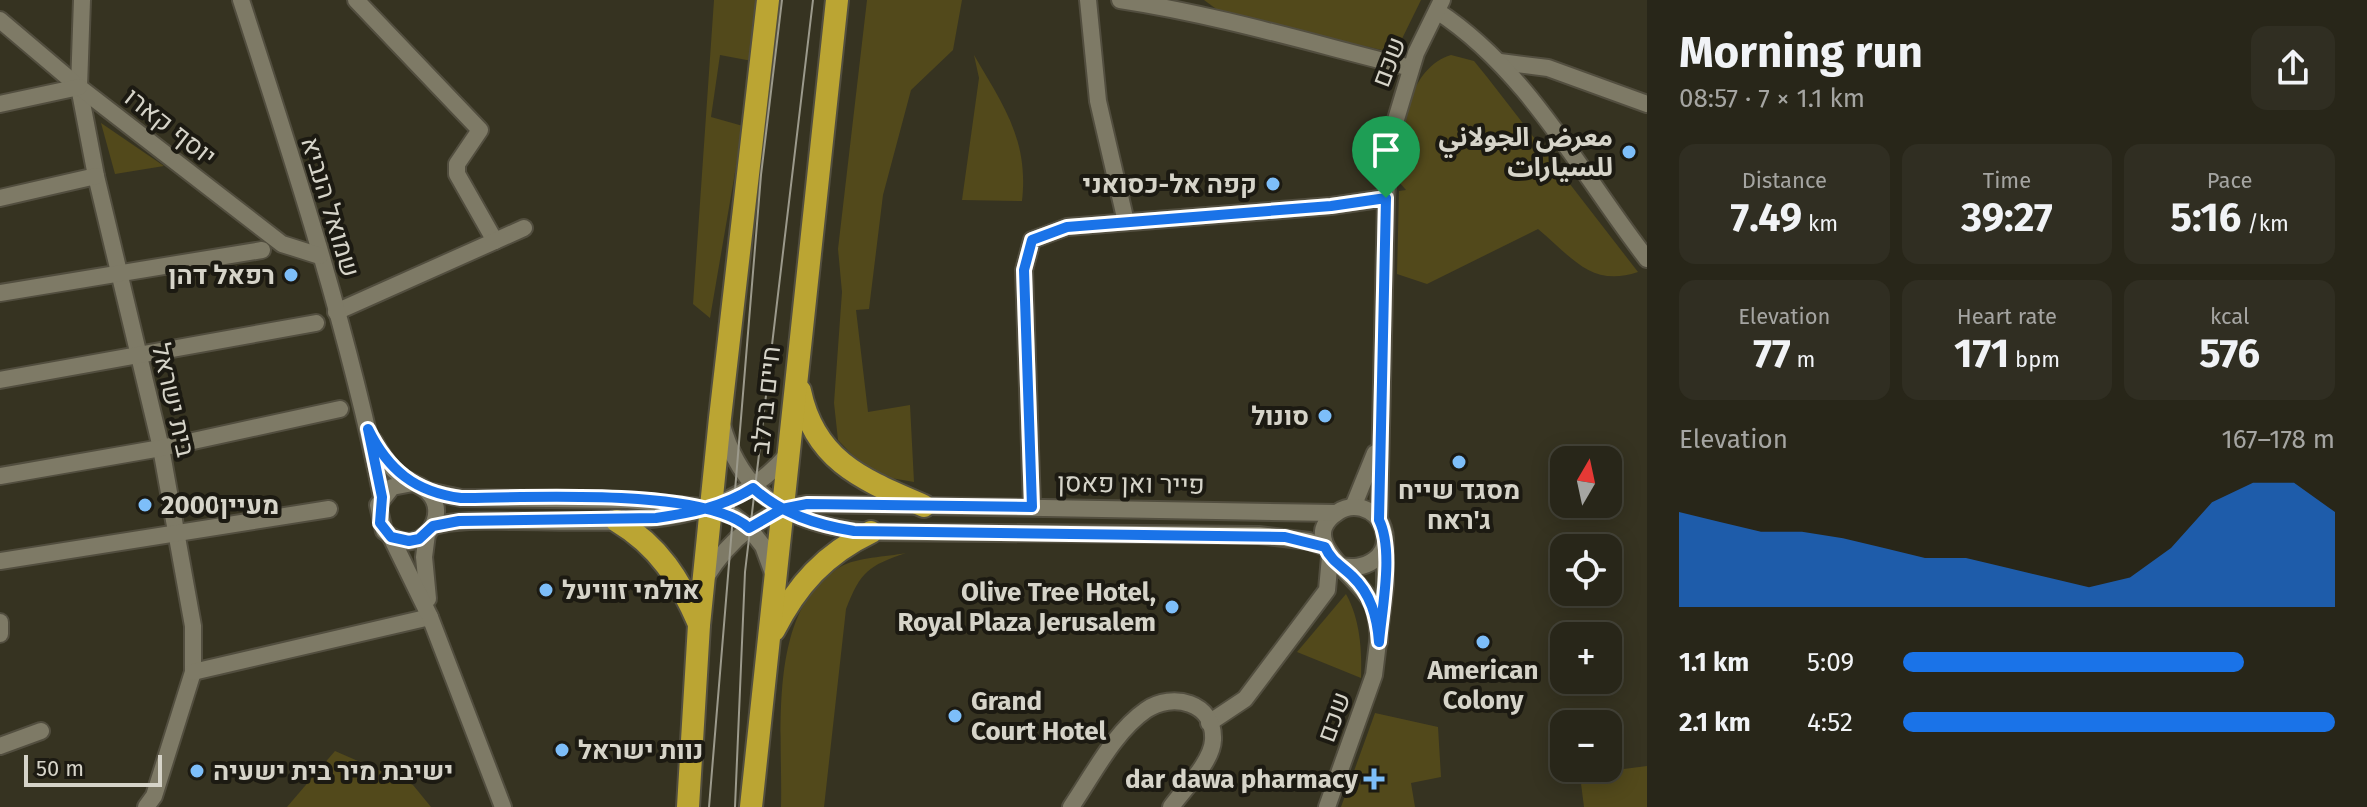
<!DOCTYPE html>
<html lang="en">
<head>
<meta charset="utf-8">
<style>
  body { margin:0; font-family:"Fira Sans","Noto Sans Arabic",Heebo,sans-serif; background:#302e22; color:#f1f3f6; height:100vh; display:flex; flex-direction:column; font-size:30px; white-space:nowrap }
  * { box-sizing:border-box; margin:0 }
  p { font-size:26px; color:#a5a5a2 }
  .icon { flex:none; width:44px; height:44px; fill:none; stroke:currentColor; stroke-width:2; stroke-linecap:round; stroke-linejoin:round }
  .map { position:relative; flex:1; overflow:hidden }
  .sheet { display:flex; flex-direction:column; background:#282619; width:720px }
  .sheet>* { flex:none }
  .needle { width:52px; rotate:9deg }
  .fabs { position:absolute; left:1550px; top:446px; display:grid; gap:16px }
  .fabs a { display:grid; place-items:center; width:72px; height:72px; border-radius:16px; background:#282619; box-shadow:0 4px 20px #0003,0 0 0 2px #444338; font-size:40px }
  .scale { position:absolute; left:24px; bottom:20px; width:138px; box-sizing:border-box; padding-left:8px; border:4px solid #d6d4c9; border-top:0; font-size:22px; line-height:28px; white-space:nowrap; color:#d6d4c9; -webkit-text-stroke:6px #1c1a12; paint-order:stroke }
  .pin { position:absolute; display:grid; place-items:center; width:68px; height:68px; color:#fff; margin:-82px -34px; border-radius:50% 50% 50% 0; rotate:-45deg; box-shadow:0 0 8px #0007 }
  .pin .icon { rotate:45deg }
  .round { display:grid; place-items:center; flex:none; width:84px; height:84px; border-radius:16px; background:#302e22 }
  .summary { display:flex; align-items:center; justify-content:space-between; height:136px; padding:0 32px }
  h1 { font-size:44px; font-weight:700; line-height:60px }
  .figures { display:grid; grid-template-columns:repeat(3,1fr); gap:12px; height:136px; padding:8px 32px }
  .figures div { display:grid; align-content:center; border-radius:16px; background:#302e22; text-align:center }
  .figures b { font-size:40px; font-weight:700 }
  .figures small { font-size:22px; font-weight:400 }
  .figures p { font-size:22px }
  .chart { height:224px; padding:16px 32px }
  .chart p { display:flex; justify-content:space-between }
  .chart svg { width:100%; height:144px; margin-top:8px; fill:#1a73e8; opacity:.7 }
  ul { padding:0 32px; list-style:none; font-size:26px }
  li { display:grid; grid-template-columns:128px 96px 1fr; align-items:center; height:60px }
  li i { height:20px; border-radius:10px; background:#1a73e8 }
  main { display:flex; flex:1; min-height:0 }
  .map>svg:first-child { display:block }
</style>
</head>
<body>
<main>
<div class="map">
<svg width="1647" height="807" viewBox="0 0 1647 807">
  <rect width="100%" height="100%" fill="#363321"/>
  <g fill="#52491b">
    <path d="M714 0H758L752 61 720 55 711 117 743 126 710 318 693 304Z"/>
    <path d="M867 0H962L953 50 911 90 883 195 869 309 856 310 868 412 910 405 914 482 885 477 859 462 838 440 834 403 842 292 838 249Z"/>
    <path d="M1204 0H1421L1395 53 1223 14Z"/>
    <path d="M974 55C1003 105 1029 140 1022 201L962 200 979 78Z"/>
    <path d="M1451 55 1474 61 1487 77 1638 272C1591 288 1572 257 1538 229L1427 284 1397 274 1399 191 1406 190 1399 182C1396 142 1406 68 1451 55Z"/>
    <path d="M101 123 164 166 115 174Z"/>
    <path d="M906 553C868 566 861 571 846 609L824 807H781C783 733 766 610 840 567 857 557 886 557 906 553Z"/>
    <path d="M1346 594C1360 619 1362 650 1361 678L1297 652Z"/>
    <path d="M1375 713 1438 727 1441 777 1411 783 1415 807H1341Z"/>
    <path d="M1612 738 1616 770 1647 766V807H1584L1579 768H1608V739Z"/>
    <path d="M335 751 413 785 431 807H287Z"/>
  </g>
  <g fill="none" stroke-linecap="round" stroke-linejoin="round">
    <defs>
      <g id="minor">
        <path d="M82 0 79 87 96 176 161 448 193 626V672L154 796 146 807"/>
        <path d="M356 0 480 130 457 164V174L495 241"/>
        <path d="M1088 0 1098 101 1126 222"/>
        <path d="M1120 0C1219 15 1314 44 1411 68"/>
        <path d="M1500 62 1548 68 1647 104"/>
        <path d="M0 198 96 176"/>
        <path d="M0 293 262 250"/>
        <path d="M336 312 524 228"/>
        <path d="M0 380 316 323"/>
        <path d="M0 476 161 448 340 409"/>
        <path d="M1032 507 1024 270 1032 240 1067 227 1331 206 1386 198"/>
        <path d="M0 561 329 509"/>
        <path d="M0 622V634"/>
        <path d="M193 672 430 617"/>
        <path d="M1209 723 1245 699 1327 590 1330 557"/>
        <path d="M0 746 41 731"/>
        <path d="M1071 807C1093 775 1114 732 1146 710 1172 692 1215 702 1213 740 1212 762 1184 789 1171 807"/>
      </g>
      <g id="tertiary">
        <path d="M241 0C294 163 348 329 382 497"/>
        <path d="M1437 11C1528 70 1581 174 1647 259"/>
        <path d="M0 20 79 87 282 244 320 256"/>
        <path d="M0 104 79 87"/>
        <path d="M722 425C743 500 797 527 871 532L1259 535 1309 541 1325 547"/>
        <path d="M374 441C381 454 389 468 401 476 409 483 421 484 428 492 444 508 435 537 412 541 401 543 392 538 384 531L378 505 392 487 413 483"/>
        <path d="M428 491 461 498 628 500 711 508 734 516 749 528 763 546 774 576"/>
        <path d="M1353 507 1375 453"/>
        <path d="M1379 520 1386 198 1391 136 1416 53 1442 0"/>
        <path d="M433 526C459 519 486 521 512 521 608 521 720 535 788 454"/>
        <path d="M427 534 424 557 428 599"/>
        <path d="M391 537 430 617 503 807"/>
        <path d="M1339 565C1363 573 1393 557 1383 528 1380 518 1372 511 1362 508 1354 506 1345 507 1338 512 1293 541 1362 578 1373 605 1378 617 1378 630 1379 642"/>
        <path d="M706 577C729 540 763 510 807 504L1336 513"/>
        <path d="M1327 807 1374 675 1385 585V546"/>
      </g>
      <g id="trunk">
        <path d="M800 391C815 462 864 480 924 506"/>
        <path d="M617 521C659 546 680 580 699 624"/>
        <path d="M774 630C797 585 825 554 871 532"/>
        <path d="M688 807 699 625 720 418 768 0"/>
        <path d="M751 807 837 0"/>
      </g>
    </defs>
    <use href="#minor" stroke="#524e3f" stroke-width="20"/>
    <use href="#tertiary" stroke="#524e3f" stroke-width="20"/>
    <use href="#trunk" stroke="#524e3f" stroke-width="26"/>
    <use href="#minor" stroke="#7e7a66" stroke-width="16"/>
    <use href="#tertiary" stroke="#7e7a66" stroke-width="16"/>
    <use href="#trunk" stroke="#bba533" stroke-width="22"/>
    <g stroke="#9c9a8c" stroke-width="2">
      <path d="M709 807 761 175 782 0"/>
      <path d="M735 807 745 572 813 0"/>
    </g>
  </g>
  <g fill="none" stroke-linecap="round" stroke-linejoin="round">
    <defs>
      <path id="route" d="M1386 198 1331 206 1067 227 1032 240 1024 270 1032 507 807 504 782 509 749 528C704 487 525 498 461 498 415 492 388 470 368 429L382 497 380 523 391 537 409 541 419 539 433 526 459 521 656 518C691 513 723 507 753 488 782 514 817 525 854 531L1285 537 1325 547C1331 561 1342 566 1352 576 1371 594 1377 617 1379 642 1382 608 1394 550 1379 520L1386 198"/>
    </defs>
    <use href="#route" stroke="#fff" stroke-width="16"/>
    <use href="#route" stroke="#1a73e8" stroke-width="10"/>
  </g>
  <g fill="#7dbef9" stroke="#1c1a12" stroke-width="3">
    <circle cx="1629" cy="152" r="8"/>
    <circle cx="1273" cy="184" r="8"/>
    <circle cx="291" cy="275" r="8"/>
    <circle cx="1325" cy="416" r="8"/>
    <circle cx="1459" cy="462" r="8"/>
    <circle cx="145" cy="505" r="8"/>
    <circle cx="546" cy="590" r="8"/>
    <circle cx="1172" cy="607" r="8"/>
    <circle cx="1483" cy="642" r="8"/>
    <circle cx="955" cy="716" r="8"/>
    <circle cx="562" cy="750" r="8"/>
    <circle cx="197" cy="771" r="8"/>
    <path d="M1370 767h8v8h8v8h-8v8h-8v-8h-8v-8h8z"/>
  </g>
  <g text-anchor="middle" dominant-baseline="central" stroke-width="8" stroke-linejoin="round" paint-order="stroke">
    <g font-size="26" fill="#d6d4c9" stroke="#1c1a12">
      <text transform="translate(1389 62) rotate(-69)">שכם</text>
      <text transform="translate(170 127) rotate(38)">יוסף קארו</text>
      <text transform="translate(330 207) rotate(73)">שמואל הנביא</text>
      <text transform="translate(173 400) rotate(77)">בית ישראל</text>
      <text transform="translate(766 400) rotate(-84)">חיים ברלב</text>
      <text transform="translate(1131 484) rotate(1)">פייר ואן פאסן</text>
      <text transform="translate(1334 717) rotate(-70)">שכם</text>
    </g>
    <g font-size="26" font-weight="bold" fill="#d6d4c9" stroke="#1c1a12" text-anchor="end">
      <text x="1613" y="137">معرض الجولاني<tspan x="1613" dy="30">للسيارات</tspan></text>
      <text x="1257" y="184">קפה אל-כסואני</text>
      <text x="275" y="275">רפאל דהן</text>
      <text x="1309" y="416">סונול</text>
      <text x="1459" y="490" text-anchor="middle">מסגד שייח<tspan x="1459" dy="30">ג'ראח</tspan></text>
      <text x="161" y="505" text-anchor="start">מעיין2000</text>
      <text x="562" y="590" text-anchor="start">אולמי זוויעל</text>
      <text x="1156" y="592">Olive Tree Hotel,<tspan x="1156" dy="30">Royal Plaza Jerusalem</tspan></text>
      <text x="1483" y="670" text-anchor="middle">American<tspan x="1483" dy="30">Colony</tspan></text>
      <text x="971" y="701" text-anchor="start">Grand<tspan x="971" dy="30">Court Hotel</tspan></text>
      <text x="578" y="750" text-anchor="start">נוות ישראל</text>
      <text x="213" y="771" text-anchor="start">ישיבת מיר בית ישעיה</text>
      <text x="1358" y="779">dar dawa pharmacy</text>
    </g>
  </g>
</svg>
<div class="fabs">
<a><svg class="needle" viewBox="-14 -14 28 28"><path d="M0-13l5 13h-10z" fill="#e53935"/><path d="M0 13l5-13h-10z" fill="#a5a5a2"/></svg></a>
<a><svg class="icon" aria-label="locate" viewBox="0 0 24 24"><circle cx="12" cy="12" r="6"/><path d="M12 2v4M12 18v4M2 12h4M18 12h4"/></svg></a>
<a>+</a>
<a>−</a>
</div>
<div class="scale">50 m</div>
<div class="pin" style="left:1386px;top:198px;background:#1e9e55"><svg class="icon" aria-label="arrive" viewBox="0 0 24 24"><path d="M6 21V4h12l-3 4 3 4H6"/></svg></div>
</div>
<section class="sheet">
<div class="summary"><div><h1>Morning run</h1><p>08:57 · 7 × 1.1 km</p></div><a class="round"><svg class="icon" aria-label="share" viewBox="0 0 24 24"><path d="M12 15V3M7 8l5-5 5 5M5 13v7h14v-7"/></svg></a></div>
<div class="figures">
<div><p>Distance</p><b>7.49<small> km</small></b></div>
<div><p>Time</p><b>39:27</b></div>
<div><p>Pace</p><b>5:16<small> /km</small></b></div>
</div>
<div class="figures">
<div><p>Elevation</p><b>77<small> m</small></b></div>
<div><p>Heart rate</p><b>171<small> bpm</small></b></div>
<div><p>kcal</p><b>576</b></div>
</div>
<div class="chart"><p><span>Elevation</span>167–178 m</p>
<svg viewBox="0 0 160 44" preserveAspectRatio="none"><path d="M0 44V15L10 18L20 21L30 21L40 23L50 26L60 29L70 29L80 32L90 35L100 38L110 35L120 26L130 12L140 6L150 6L160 15V44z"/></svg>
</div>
<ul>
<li><b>1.1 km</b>5:09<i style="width:79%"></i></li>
<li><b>2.1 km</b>4:52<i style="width:100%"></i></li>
</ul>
</section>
</main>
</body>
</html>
